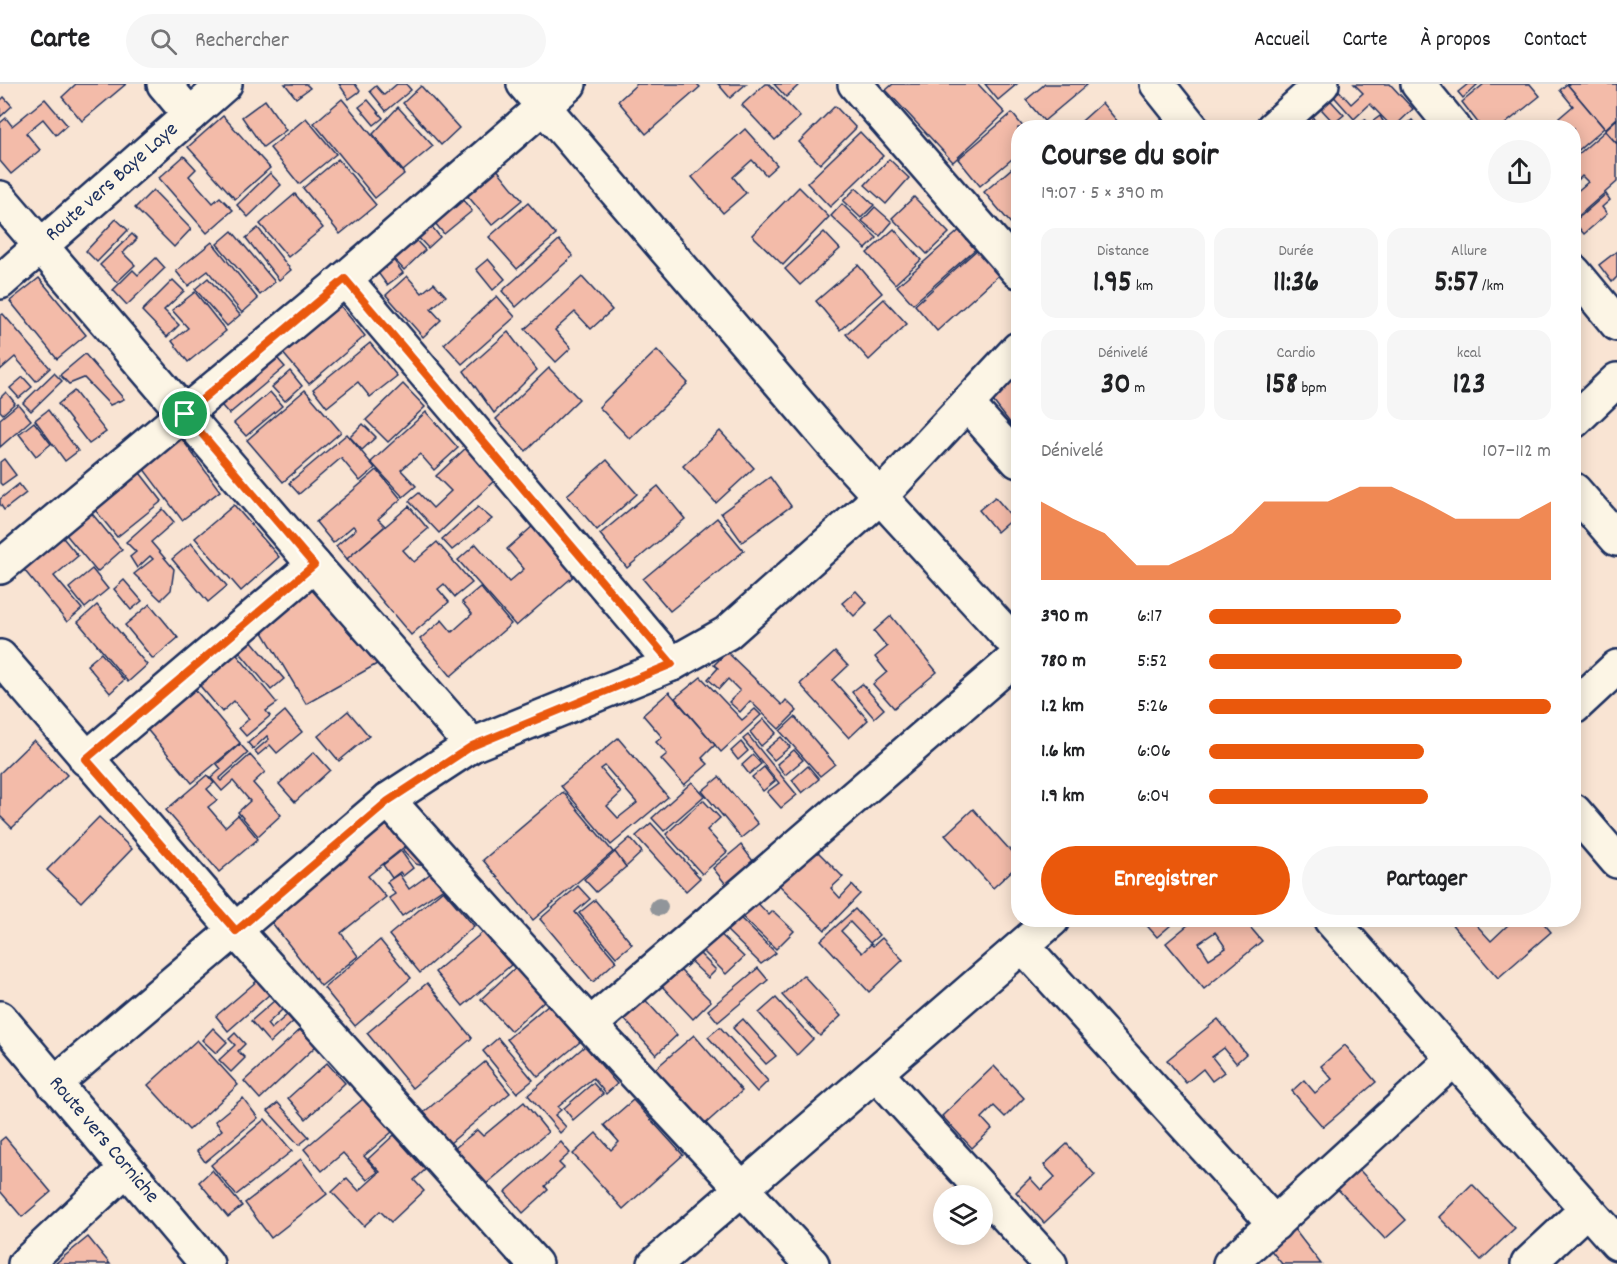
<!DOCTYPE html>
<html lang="fr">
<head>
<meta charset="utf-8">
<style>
  body { margin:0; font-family:Dekko,sans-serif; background:#f6f6f6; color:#202124; height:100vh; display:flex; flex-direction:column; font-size:22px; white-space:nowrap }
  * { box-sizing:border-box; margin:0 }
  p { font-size:20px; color:#757577 }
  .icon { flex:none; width:33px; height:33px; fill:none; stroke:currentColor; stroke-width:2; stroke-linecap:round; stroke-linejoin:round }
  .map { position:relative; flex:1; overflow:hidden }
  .details { position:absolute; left:1011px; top:36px; width:570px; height:807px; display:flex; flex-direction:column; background:#fff; border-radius:24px; box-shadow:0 3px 15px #0003 }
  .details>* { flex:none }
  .fabs { position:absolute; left:933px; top:1101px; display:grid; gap:12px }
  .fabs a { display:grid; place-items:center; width:60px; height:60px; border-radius:50%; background:#fff; box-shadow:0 3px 15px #0003; font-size:30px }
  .pin { position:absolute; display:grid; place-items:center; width:51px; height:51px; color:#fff; margin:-26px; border:3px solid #fff; border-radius:50%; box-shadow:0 2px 6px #0007 }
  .round { display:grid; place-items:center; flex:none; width:63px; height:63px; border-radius:32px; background:#f6f6f6 }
  .summary { display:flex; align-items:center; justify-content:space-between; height:102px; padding:0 30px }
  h1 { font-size:33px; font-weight:700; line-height:45px }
  .stats { display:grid; grid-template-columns:repeat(3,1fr); gap:9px; height:102px; padding:6px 30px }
  .stats div { display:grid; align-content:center; border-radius:15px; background:#f6f6f6; text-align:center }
  .stats b { font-size:30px; font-weight:700 }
  .stats small { font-size:16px; font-weight:400 }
  .stats p { font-size:16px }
  .chart { height:168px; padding:12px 30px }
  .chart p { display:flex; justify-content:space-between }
  .chart svg { width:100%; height:108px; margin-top:6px; fill:#ea580c; opacity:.7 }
  .cta { display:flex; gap:12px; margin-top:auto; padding:12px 30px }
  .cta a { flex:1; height:69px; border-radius:36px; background:#ea580c; color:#fff; font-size:24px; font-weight:700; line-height:69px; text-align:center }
  .cta a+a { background:#f6f6f6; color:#202124 }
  ul { padding:0 30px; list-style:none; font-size:20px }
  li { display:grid; grid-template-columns:96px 72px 1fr; align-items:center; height:45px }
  li i { height:15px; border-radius:8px; background:#ea580c }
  header { display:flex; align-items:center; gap:36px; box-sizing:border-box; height:84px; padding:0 30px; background:#fff; border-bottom:2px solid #e0e0e0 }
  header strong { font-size:28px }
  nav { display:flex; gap:33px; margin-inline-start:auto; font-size:21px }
  .search { width:420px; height:54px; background:#f6f6f6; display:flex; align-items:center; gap:15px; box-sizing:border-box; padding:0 21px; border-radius:33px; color:#757577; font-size:22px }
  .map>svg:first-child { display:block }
</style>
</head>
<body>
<header>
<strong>Carte</strong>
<div class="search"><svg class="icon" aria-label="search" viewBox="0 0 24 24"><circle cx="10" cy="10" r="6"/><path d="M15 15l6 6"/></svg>Rechercher</div>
<nav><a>Accueil</a><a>Carte</a><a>À propos</a><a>Contact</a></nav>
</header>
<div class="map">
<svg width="1617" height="1180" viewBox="0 0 1617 1180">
  <rect width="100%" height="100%" fill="#f9e4d3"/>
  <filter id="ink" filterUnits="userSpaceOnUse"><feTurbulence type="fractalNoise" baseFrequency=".0167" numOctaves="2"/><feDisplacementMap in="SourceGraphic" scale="12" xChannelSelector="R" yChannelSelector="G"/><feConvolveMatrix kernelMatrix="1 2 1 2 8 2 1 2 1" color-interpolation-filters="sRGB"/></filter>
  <g filter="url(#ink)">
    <g fill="#f3bba9" stroke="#1b2f5e" stroke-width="1.5" fill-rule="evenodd">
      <path d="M76 0H126L82 37 62 13Z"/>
      <path d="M285 0H306L310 4 296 14Z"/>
      <path d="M339 0H355L360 7 349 15Z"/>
      <path d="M397 0H406L411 6 386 27 370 7 376 2 384 11Z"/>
      <path d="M637 0H697L700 3 646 50 618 17Z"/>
      <path d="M718 0H746L730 14Z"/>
      <path d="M765 0H769L800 33 775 56 742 21Z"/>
      <path d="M774 0H800L786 13Z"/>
      <path d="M893 0H978L1005 29 953 78 886 6Z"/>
      <path d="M985 0H1017L998 16Z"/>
      <path d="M1045 0H1085L1087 1 1044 37 1026 16Z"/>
      <path d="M1354 0H1390L1413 25 1393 44 1370 20 1354 35 1329 7 1335 2 1351 20 1363 9Z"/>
      <path d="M1468 0H1478L1463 14 1458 8Z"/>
      <path d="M1484 0H1530L1540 12 1500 44H1482L1462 18Z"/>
      <path d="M1567 0H1617V34L1605 45Z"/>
      <path d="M1567 0 1604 44 1574 70V44H1556L1552 40 1573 22 1560 6Z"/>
      <path d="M421 2 459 44 441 61 403 19Z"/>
      <path d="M1321 6 1344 31 1334 39 1312 15Z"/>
      <path d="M4 13 12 22 0 33V17Z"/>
      <path d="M45 15 67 41 56 51 43 35 26 49 40 66 11 90 0 77V39L6 34 12 42Z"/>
      <path d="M342 15 404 90 375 114 314 39Z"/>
      <path d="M265 16 286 46 263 63 242 33Z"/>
      <path d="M368 16 383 34 374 41 359 23Z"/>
      <path d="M1102 19 1123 44H1074Z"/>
      <path d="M835 22 856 44 820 80 799 58Z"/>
      <path d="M398 23 433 62 403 87 373 50Z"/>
      <path d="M1306 23 1317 40 1311 44H1289Z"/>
      <path d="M1012 29 1024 44H1018V70L980 102 958 75Z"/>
      <path d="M223 32 270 84 235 115 188 63Z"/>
      <path d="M1380 32 1387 44H1377L1372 38Z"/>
      <path d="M306 34 336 70 299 100 270 64Z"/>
      <path d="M1365 35 1372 44H1353Z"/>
      <path d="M1617 35V60L1605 46Z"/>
      <path d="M1412 36 1418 44H1401Z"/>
      <path d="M745 45 777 81 766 91 752 76 733 93 746 109 723 129 692 93Z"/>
      <path d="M1605 47 1617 60V98L1574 136V110L1588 98 1582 92 1574 100V74Z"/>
      <path d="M860 48 883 72 830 123 807 99Z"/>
      <path d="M184 72 196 85 189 92 213 119 220 113 233 126 207 149 159 94Z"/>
      <path d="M338 75 376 121 340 150 303 104Z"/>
      <path d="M889 75 909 94 886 120 865 101Z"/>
      <path d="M492 79 522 116 492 141 462 105Z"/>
      <path d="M1018 79V148L984 108Z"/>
      <path d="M270 89 281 101 248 133 237 121Z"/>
      <path d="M799 103 829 133 783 181 752 151Z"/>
      <path d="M856 104 874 121 861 134 843 117Z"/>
      <path d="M153 106 191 145 174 163 135 124Z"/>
      <path d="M295 110 323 144 288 173 260 140Z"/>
      <path d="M1606 110 1610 116 1602 123 1607 130 1584 150 1574 138Z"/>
      <path d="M459 111 472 127 444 150 431 134Z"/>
      <path d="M914 113 949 149 927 170 892 134Z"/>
      <path d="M528 119 556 151 517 185 489 153Z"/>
      <path d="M842 120 877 154 866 165 831 132Z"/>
      <path d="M875 123 892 138 880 152 862 137Z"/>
      <path d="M116 135 128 146 97 178 86 167Z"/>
      <path d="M429 139 440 153 428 164 416 151Z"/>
      <path d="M258 144 291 186 279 196 246 154Z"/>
      <path d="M962 144 979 162 913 220 897 202Z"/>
      <path d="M894 145 921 176 895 200 867 169Z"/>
      <path d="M232 147 275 198 260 211 217 160Z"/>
      <path d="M824 148 840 165 800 201 785 185Z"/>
      <path d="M132 150 137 155 123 169 135 181 117 198 100 181Z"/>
      <path d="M413 153 425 166 404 186 392 173Z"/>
      <path d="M559 156 573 172 516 223 502 207Z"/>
      <path d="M212 158 258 215 242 229 208 187 188 202 176 187Z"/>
      <path d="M979 164 1001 189 937 247 915 221Z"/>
      <path d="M1617 167V193L1612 198 1599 181Z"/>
      <path d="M389 170 403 189 387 201 373 182Z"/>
      <path d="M156 174 165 184 127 221 113 206 133 186 138 191Z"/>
      <path d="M488 175 505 195 493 206 476 185Z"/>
      <path d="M858 181 882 209 840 246 816 217Z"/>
      <path d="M407 192 422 209 434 199 446 212 431 225 441 236 423 253 386 211Z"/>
      <path d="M582 193 612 226 591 245 575 228 555 246 571 264 556 278 525 245Z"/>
      <path d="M39 194 86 251 57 275 10 217Z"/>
      <path d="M208 194 240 231 227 242 195 205Z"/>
      <path d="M173 196 184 207 164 226 179 241 167 253 142 227Z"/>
      <path d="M195 208 226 247 188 278 172 257 188 244 172 226Z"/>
      <path d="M497 212 515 233 462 280 444 260Z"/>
      <path d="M884 215 907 240 869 276 846 250Z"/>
      <path d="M339 220 365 252 309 300 282 268Z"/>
      <path d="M3 230 50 284 36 297 15 273 0 286V232Z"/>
      <path d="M508 248 537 286 494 329 464 287Z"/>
      <path d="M370 259 397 292 370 313 358 298 327 323 313 305Z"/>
      <path d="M657 266 688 299 630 355 599 323Z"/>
      <path d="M271 267 285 283 229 330 216 315Z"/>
      <path d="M85 270 124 315 110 321 84 294 69 300 60 291Z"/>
      <path d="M1018 282V349L986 308Z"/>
      <path d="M549 284 579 315 526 367 496 335Z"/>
      <path d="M290 287 302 302 285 317 272 303Z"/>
      <path d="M54 289 62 297 31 327 23 319Z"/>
      <path d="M23 293 32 303 19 314 10 304Z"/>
      <path d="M403 300 425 323 388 358 366 336Z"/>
      <path d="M305 306 341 348 283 398 247 356Z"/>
      <path d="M74 307 106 348 89 360 58 320Z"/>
      <path d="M6 308 15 319 3 330 0 327V314Z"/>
      <path d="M270 308 282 322 246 352 234 339Z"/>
      <path d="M18 320 31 336 0 363V335Z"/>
      <path d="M48 326 78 367 65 377 35 336Z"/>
      <path d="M426 328 458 364 434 386 420 370 401 386 416 402 403 413 371 378Z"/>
      <path d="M34 338 51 360 36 372 19 350Z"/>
      <path d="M363 340 376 353 362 366 350 353Z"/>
      <path d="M720 347 754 384 716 419 683 382Z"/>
      <path d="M347 350 375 384 360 397 341 374 299 410 289 399Z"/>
      <path d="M179 351 220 407 182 436 140 380Z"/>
      <path d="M467 363 496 395 439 449 409 417 419 409 433 424 451 407 436 392Z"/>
      <path d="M4 375 16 391 2 401 0 399V378Z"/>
      <path d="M607 376 637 410 597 446 567 411Z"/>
      <path d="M137 385 162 417 117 453 92 422Z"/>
      <path d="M377 386 401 415 378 435 385 442 347 475 336 462 356 445 353 442 333 459 316 438Z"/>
      <path d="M770 393 791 422 742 458 721 429Z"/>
      <path d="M19 400 26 409 4 426 0 420V415Z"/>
      <path d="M658 402 685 435 627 484 600 450Z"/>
      <path d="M995 413 1013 434 997 448 979 426Z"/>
      <path d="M234 421 279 473 241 507 195 454Z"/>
      <path d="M409 422 428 445 403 466 414 478 437 458 472 499 455 513 444 500 438 505 449 518 411 551 347 475Z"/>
      <path d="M478 423 492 435 452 466 442 455Z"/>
      <path d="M163 425 174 438 151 458 174 485 171 506 161 516 134 490 153 475 150 472 137 484 130 473 136 468 126 458Z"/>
      <path d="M89 426 122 466 97 488 64 448Z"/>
      <path d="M717 434 744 467 670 527 643 495Z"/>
      <path d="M534 441 576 490 516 542 458 476 476 460 509 498 524 485 507 465Z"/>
      <path d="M59 449 78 472 54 492 82 525 67 538 20 481Z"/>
      <path d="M191 459 227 502 208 518 172 475Z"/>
      <path d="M92 485 108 505 85 524 69 504Z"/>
      <path d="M124 496 142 517 131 526 114 505Z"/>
      <path d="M309 502 377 580 306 620 261 545Z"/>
      <path d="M480 503 511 540 451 592 420 555 442 536 452 548 472 530 462 518Z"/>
      <path d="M856 507 867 519 854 532 842 519Z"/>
      <path d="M150 520 178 554 153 575 125 541Z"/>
      <path d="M97 521 147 581 128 598 78 538Z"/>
      <path d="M891 532 937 588 894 624 873 600 887 588 875 573 887 563 874 547Z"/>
      <path d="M250 555 284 595 271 606 237 565Z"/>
      <path d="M233 566 277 619 266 627 270 632 246 652 239 644 249 635 234 617 222 628 196 597Z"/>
      <path d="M727 568 782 621 786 616 797 627 779 645 750 617 740 628 729 618 740 607 728 595 719 605 708 595 718 584 714 581Z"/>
      <path d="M835 568 848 582 833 596 868 636 849 654 800 600Z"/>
      <path d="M101 569 124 596 110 609 87 581Z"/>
      <path d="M701 593 742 636 755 625 761 631 721 668 675 614Z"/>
      <path d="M188 597 240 659 192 699 140 637Z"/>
      <path d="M862 600 884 625 874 634 852 608Z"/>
      <path d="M669 608 715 661 702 674 708 680 684 701 661 675 667 670 656 658 662 653 643 631Z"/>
      <path d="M285 627 302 648 277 669 270 661 258 671 255 667 269 655 267 652 253 665 248 659Z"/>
      <path d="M348 627 369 652 339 677 318 652Z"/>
      <path d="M795 633 835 680 820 692 780 647Z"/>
      <path d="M764 635 776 649 761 662 750 648Z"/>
      <path d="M748 651 797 711 781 724 767 708 779 699 743 655Z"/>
      <path d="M781 653 790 663 774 676 765 666Z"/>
      <path d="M618 654 668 713 611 761 561 702ZM605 682 637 719 618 734 607 722 621 709 601 685Z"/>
      <path d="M34 656 67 691 12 744 0 732V689Z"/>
      <path d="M741 658 748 667 738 676 731 667Z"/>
      <path d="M240 660 248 669 219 695 221 697 250 671 265 688 253 699 281 731 258 752 238 728 250 717 233 697 222 707 211 694 221 685 217 680Z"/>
      <path d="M794 666 803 676 785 691 777 680Z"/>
      <path d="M314 668 330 686 295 718 279 700Z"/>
      <path d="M753 671 761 680 749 690 742 681Z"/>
      <path d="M808 682 819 695 802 709 792 696Z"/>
      <path d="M764 683 775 697 763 707 752 693Z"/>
      <path d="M207 691 214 699 207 705 217 716 208 723 225 743 238 731 258 755 219 788 166 726Z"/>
      <path d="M719 693 758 740 741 754 702 707Z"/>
      <path d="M692 698 704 712 664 747 652 734Z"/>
      <path d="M563 708 613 768 533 836 483 776Z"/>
      <path d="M703 716 720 734 707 746 727 768 702 790 666 750Z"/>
      <path d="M973 725 1018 775V781L993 804 945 751Z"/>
      <path d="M99 733 132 765 81 818 47 786Z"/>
      <path d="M387 734 408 760 368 792 386 813 341 849 358 872 321 902 266 831Z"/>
      <path d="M651 739 700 794 686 807 636 752Z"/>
      <path d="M630 754 642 768 626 783 614 768Z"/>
      <path d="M414 756 432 777 424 782 416 780 403 766Z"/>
      <path d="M810 760 843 793 831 804 840 814 852 801 860 810 825 846 774 796Z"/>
      <path d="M741 761 756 781 728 803 713 784Z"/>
      <path d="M401 767 413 784 403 792 400 788 392 794 383 781Z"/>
      <path d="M615 768 626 783 596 808 584 795Z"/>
      <path d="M434 787 445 803 402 832 389 814 395 810 387 798 399 790 409 805Z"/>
      <path d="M578 802 590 815 575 828 616 877 593 898 540 835Z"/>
      <path d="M443 806 474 842 420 889 389 851Z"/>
      <path d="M750 811 769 831 773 827 794 847 776 865 735 826Z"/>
      <path d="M595 816 632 860 616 873 579 829Z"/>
      <path d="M855 825 879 851 870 859 873 862 882 854 903 876 869 908 821 856ZM850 838 871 860 862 869 841 847Z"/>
      <path d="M733 827 776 869 761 880 721 841Z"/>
      <path d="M1142 836H1166L1171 841 1157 853Z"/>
      <path d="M1194 836H1244L1262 857 1204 905 1166 859ZM1215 848 1226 864 1209 875 1199 859Z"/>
      <path d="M1448 836H1472L1491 857 1509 840 1506 836H1541L1551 848 1498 894Z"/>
      <path d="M713 843 744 873 726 890 696 860Z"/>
      <path d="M483 848 511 881 463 922 435 888Z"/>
      <path d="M380 856 411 894 355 942 324 904Z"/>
      <path d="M695 865 716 886 708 894 687 874Z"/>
      <path d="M676 882 711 917 693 935 659 899Z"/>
      <path d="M516 883 545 916 511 947 481 915Z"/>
      <path d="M758 884 768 896 718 938 708 926Z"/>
      <path d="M803 891 841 932 820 952 782 911Z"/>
      <path d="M258 896 270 910 228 947 216 932Z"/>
      <path d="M427 899 472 954 412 1004 367 949Z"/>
      <path d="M640 910 677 951 656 971 619 929Z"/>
      <path d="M776 914 813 955 797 971 759 929Z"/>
      <path d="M274 917 282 926 267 940 271 945 287 931 293 938 270 959 251 937Z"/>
      <path d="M549 920 580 958 538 993 507 955Z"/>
      <path d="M743 935 776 972 766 980 733 944Z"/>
      <path d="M1218 935 1246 970 1236 979 1224 964 1212 973 1224 988 1212 997 1203 985 1186 999 1167 976Z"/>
      <path d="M720 943 768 997 757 1008 708 953Z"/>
      <path d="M213 944 227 958 216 969 202 956Z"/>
      <path d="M300 946 316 962 260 1015 244 997Z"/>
      <path d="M235 949 245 960 238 967 245 974 231 988 219 976 235 961 229 955Z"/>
      <path d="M694 951 742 1007 703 1042 655 985Z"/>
      <path d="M498 954 533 996 517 1009 483 967Z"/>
      <path d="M197 956 238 1001 189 1046 148 1001Z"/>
      <path d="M1345 961 1376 998 1323 1043 1292 1007 1304 996 1315 1009 1332 995 1321 982Z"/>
      <path d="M585 962 617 1000 606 1010 593 994 558 1023 561 1026 555 1031 566 1043 560 1049 528 1011Z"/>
      <path d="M485 978 510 1009 450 1059 424 1028Z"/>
      <path d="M327 979 345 999 306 1035 288 1014Z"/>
      <path d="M994 982 1024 1014 1005 1033 994 1022 982 1034 992 1045 972 1064 942 1032Z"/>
      <path d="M593 999 603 1010 573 1036 564 1024Z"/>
      <path d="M243 1014 258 1034 205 1078 197 1067 222 1046 215 1037Z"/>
      <path d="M363 1015 392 1048 364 1072 378 1088 367 1096 343 1069 322 1087 304 1065Z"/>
      <path d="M633 1016 683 1071 623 1125 573 1070 596 1049 611 1066 619 1058 604 1041Z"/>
      <path d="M524 1018 548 1048 485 1101 455 1064 477 1046 483 1052Z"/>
      <path d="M278 1019 309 1053 299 1061 268 1027Z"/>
      <path d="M265 1035 292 1067 236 1111 211 1081Z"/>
      <path d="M394 1051 425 1086 414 1096 424 1107 391 1138 380 1127 364 1142 332 1108 347 1094 359 1107 380 1088 368 1075Z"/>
      <path d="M5 1053 51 1108 22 1133 0 1107V1057Z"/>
      <path d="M561 1058 570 1069 559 1079 564 1084 545 1102 548 1106 523 1129 505 1108Z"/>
      <path d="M1067 1060 1095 1091 1044 1139 1016 1108 1030 1094 1041 1106 1055 1093 1044 1081Z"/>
      <path d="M301 1075 327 1110 271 1154 245 1119Z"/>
      <path d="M1351 1077 1406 1136 1385 1155 1330 1097Z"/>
      <path d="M212 1086 242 1122 228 1133 199 1098Z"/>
      <path d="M1472 1100 1515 1144 1481 1176 1439 1133Z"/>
      <path d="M1294 1145 1321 1180H1282L1269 1164Z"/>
      <path d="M88 1153 110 1180H55Z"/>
    </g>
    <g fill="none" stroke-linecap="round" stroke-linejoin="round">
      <defs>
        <g id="minor">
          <path d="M164 0 190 31"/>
          <path d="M524 0 842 371 1008 552 1018 559"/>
          <path d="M855 0 1018 187"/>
          <path d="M1157 0 1192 44"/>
          <path d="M1418 0 1454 44"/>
          <path d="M1273 44 1322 0"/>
          <path d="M0 114 314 481 472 661"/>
          <path d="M1574 188 1617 240"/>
          <path d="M345 195 672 580"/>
          <path id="s1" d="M0 198 225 0"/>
          <path d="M967 320 1018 377"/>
          <path d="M1574 337 1617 296"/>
          <path d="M1574 406 1617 455"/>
          <path d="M0 483 345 195 569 0"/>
          <path d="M0 573 236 847 535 1180"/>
          <path d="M1574 623 1617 583"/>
          <path d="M86 675 314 481"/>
          <path d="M388 716 590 941 812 1180"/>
          <path d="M1574 727 1617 777"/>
          <path d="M1331 836 1617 1159"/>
          <path d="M1023 862 1275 1140"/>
          <path d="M590 941 1018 572"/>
          <path d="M876 989 1050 1180"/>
          <path d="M54 1000 388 716 472 661 672 580 727 549 879 414 1018 265"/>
          <path d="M25 1180 126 1085"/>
          <path d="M655 1180 1052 836"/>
          <path d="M1230 1180 1454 975"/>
          <path d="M1528 1180 1587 1125"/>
        </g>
        <g id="major">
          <path id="s2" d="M0 934 207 1180"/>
        </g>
      </defs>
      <use href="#minor" stroke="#1b2f5e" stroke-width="38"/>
      <use href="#major" stroke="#1b2f5e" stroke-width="38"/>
      <use href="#minor" stroke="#fcf5e5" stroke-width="33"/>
      <use href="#major" stroke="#fcf5e5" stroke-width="33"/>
    </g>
    <circle fill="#91959a" cx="659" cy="823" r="9"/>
  </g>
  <g fill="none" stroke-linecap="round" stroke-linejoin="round" filter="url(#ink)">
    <defs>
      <path id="route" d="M345 195 672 580 472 662 388 717 236 847 86 675 314 481 185 330Z"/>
    </defs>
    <use href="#route" stroke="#fff" stroke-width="12"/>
    <use href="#route" stroke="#ea580c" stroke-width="8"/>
  </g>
  <g text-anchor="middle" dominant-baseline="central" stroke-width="4.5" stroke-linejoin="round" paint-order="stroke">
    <g font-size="21" fill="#1b2f5e" stroke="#fcf5e5">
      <text stroke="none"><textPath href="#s1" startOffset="150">Route vers Baye Laye</textPath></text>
      <text stroke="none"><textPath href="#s2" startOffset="160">Route vers Corniche</textPath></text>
    </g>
  </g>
</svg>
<div class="fabs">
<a><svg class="icon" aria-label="layers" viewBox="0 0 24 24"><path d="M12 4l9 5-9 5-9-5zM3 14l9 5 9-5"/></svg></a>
</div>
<div class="pin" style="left:185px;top:330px;background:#1e9e55"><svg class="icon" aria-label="arrive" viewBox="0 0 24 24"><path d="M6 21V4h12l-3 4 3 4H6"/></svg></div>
<section class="details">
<div class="summary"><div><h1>Course du soir</h1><p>19:07 · 5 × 390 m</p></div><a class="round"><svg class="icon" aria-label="share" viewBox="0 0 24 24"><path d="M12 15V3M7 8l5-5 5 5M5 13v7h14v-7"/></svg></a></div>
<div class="stats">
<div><p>Distance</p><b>1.95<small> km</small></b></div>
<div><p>Durée</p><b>11:36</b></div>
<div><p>Allure</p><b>5:57<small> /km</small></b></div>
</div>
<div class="stats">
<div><p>Dénivelé</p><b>30<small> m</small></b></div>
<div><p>Cardio</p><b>158<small> bpm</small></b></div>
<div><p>kcal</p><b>123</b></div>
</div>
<div class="chart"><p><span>Dénivelé</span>107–112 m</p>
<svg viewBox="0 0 160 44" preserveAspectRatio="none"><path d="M0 44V12L10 19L20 25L30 38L40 38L50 32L60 25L70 12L80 12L90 12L100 6L110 6L120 12L130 19L140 19L150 19L160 12V44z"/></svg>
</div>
<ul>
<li><b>390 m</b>6:17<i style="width:56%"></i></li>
<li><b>780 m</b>5:52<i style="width:74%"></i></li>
<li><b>1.2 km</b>5:26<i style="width:100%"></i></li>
<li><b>1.6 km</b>6:06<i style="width:63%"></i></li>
<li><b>1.9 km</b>6:04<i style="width:64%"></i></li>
</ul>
<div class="cta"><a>Enregistrer</a><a>Partager</a></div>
</section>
</div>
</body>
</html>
